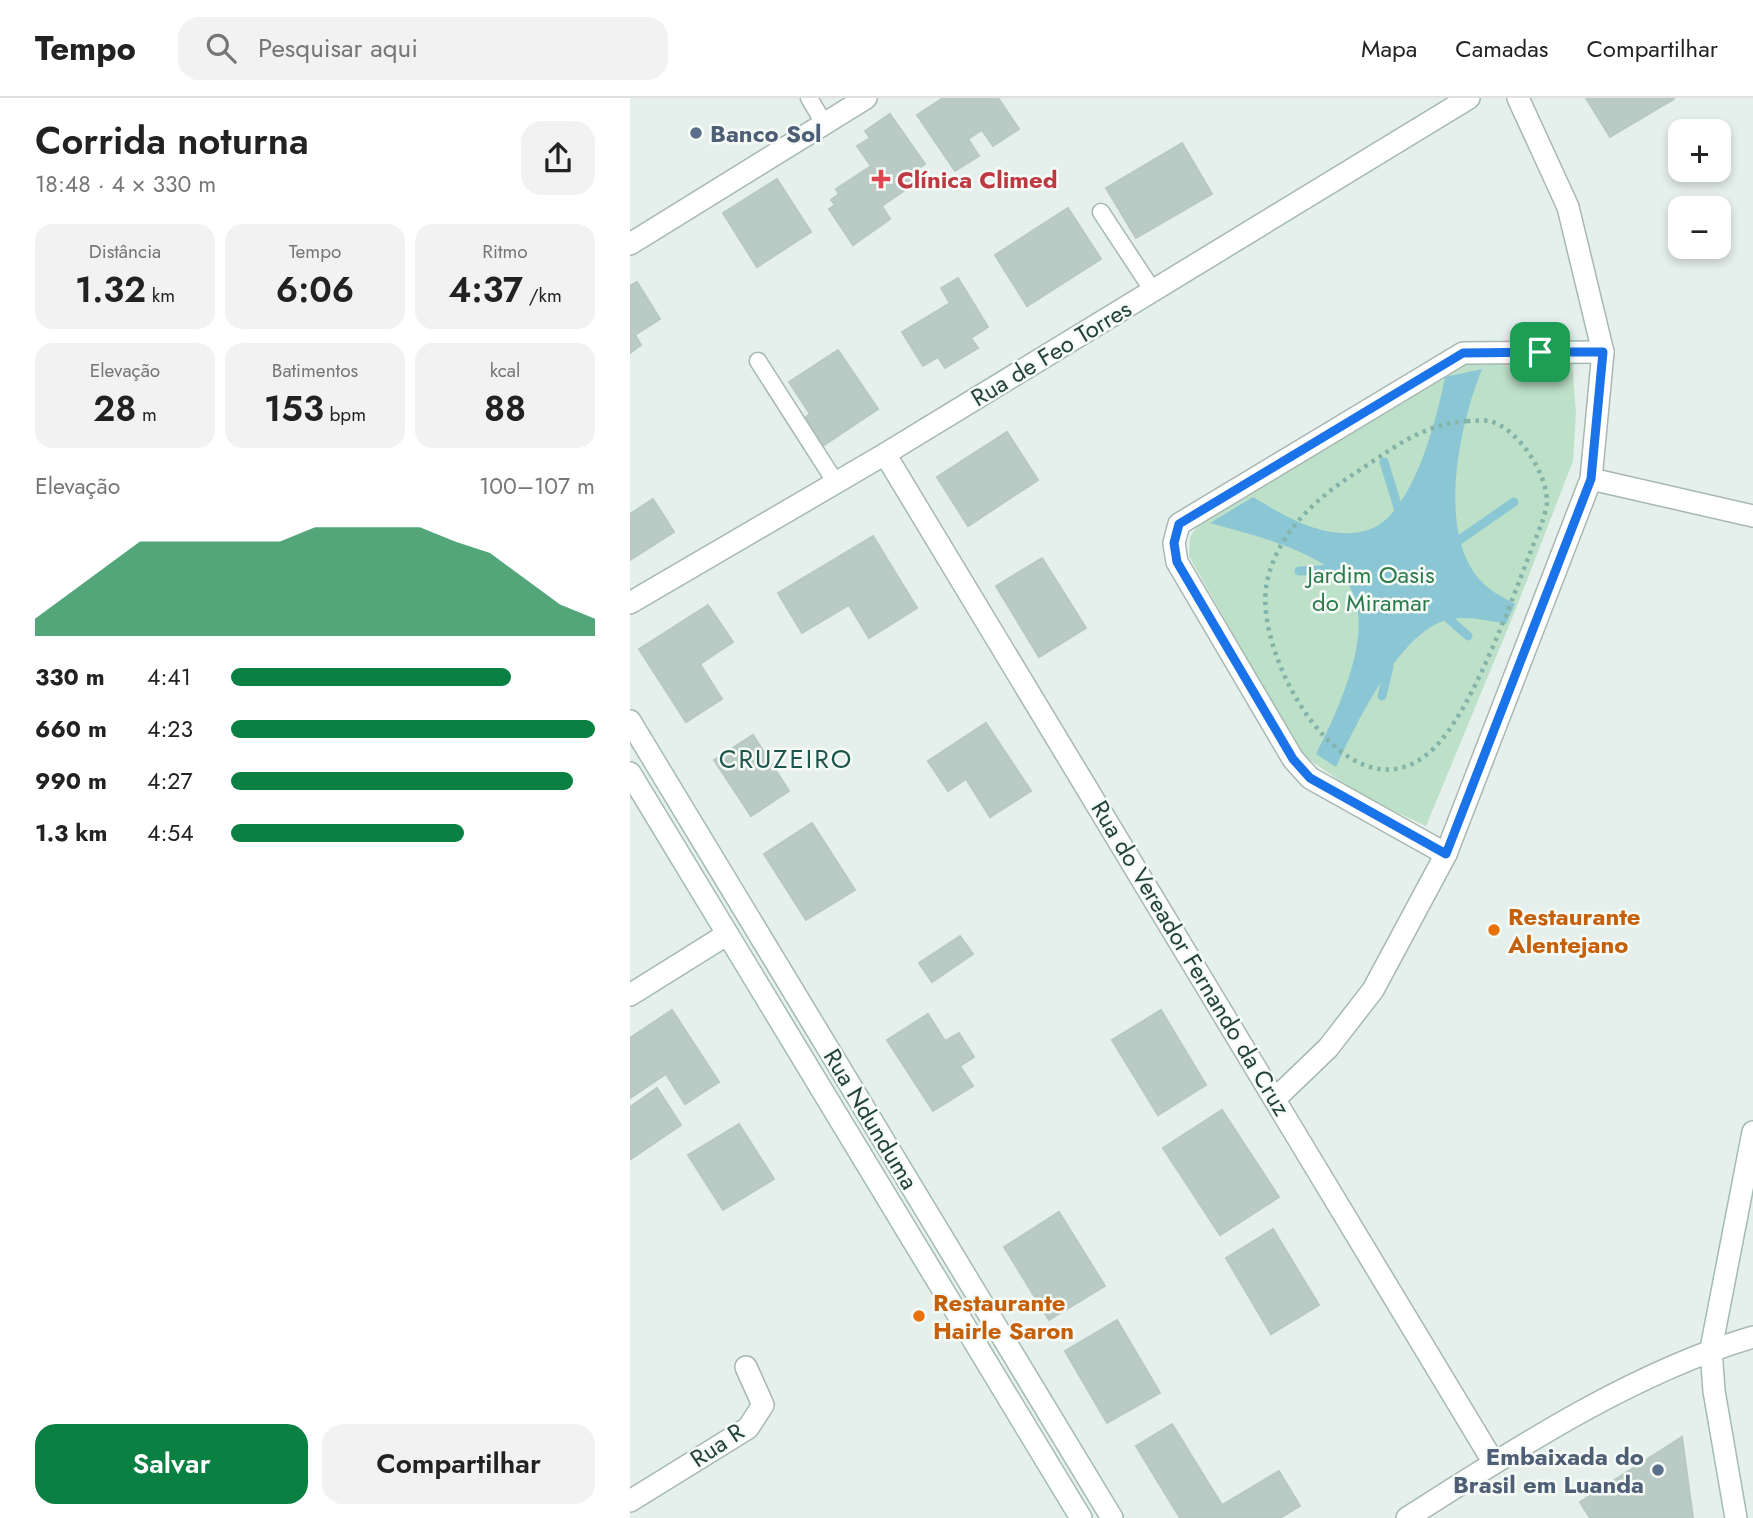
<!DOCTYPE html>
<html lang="pt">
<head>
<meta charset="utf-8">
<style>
  body { margin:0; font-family:Jost,sans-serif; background:#f2f2f2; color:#222; height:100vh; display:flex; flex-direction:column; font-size:26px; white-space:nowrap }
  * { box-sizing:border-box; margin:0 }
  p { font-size:23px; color:#767676 }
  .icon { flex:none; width:38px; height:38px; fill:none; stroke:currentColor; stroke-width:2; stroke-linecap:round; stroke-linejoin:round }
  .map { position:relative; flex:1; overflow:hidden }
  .panel { display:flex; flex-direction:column; background:#fff; width:630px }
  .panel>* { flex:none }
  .buttons { position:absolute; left:1038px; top:21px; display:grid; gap:14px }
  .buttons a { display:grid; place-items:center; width:63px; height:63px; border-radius:14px; background:#fff; box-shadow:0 4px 10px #0003; font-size:35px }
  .pin { position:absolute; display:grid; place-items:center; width:60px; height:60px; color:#fff; margin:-30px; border-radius:14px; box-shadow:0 4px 10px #0006 }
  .round { display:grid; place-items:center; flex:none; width:74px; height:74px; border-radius:21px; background:#f2f2f2 }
  .head { display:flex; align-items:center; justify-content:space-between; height:119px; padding:0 35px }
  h1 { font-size:38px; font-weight:600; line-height:52px }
  .stats { display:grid; grid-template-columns:repeat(3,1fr); gap:10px; height:119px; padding:7px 35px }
  .stats div { display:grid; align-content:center; border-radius:18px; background:#f2f2f2; text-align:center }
  .stats b { font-size:35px; font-weight:600 }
  .stats small { font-size:19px; font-weight:400 }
  .stats p { font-size:19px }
  .chart { height:196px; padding:14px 35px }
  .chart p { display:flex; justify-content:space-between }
  .chart svg { width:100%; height:126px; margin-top:7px; fill:#0b8043; opacity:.7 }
  .button { display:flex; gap:14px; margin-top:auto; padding:14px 35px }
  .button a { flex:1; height:80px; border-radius:21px; background:#0b8043; color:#fff; font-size:28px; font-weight:600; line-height:80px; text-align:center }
  .button a+a { background:#f2f2f2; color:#222 }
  ul { padding:0 35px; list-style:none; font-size:23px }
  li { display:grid; grid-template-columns:112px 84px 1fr; align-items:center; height:52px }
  li i { height:18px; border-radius:9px; background:#0b8043 }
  header { display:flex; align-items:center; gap:42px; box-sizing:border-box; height:98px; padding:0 35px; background:#fff; border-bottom:2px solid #e0e0e0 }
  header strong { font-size:33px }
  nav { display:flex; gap:38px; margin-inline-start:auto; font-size:24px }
  .search { width:490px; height:63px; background:#f2f2f2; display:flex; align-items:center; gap:18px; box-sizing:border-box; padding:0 24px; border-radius:21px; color:#767676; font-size:26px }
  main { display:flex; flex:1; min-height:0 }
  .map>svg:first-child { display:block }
</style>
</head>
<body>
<header>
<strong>Tempo</strong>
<div class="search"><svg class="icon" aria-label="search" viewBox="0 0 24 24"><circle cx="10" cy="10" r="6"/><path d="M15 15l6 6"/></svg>Pesquisar aqui</div>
<nav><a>Mapa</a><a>Camadas</a><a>Compartilhar</a></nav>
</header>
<main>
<section class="panel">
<div class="head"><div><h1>Corrida noturna</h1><p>18:48 · 4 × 330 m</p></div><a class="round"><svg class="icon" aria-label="share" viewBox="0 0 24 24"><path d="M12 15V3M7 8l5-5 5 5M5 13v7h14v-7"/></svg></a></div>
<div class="stats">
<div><p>Distância</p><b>1.32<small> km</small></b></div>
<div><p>Tempo</p><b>6:06</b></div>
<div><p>Ritmo</p><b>4:37<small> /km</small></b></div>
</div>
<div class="stats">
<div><p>Elevação</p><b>28<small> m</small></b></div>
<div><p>Batimentos</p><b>153<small> bpm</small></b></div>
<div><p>kcal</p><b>88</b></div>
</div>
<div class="chart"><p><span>Elevação</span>100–107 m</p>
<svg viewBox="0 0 160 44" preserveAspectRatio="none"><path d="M0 44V38L10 29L20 20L30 11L40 11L50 11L60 11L70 11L80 6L90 6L100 6L110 6L120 11L130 15L140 24L150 33L160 38V44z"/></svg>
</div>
<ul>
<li><b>330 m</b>4:41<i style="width:77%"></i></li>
<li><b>660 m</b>4:23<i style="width:100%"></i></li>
<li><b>990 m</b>4:27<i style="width:94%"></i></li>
<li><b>1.3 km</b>4:54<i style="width:64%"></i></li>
</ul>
<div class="button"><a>Salvar</a><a>Compartilhar</a></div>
</section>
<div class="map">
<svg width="1123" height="1420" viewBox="0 0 1123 1420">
  <rect width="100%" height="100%" fill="#e5efeb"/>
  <path fill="#bde0c8" d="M850 258 942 263 946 315 943 363 885 513 796 728 732 698 671 656 559 458 560 439 569 426Z"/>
  <path fill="#8bc6d5" d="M852 271C830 325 806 433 850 482 860 493 872 499 885 506L876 526C858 523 835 517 817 522 769 534 726 627 706 669L686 656C707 614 756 515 709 477 674 449 623 437 580 425L623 399C656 419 697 444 738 432 783 418 807 320 815 279Z"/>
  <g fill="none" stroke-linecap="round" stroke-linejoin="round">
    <g stroke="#8bc6d5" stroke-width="9">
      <path d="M754 364 770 416"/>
      <path d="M822 447 884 404"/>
      <path d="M669 473 709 471"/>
      <path d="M811 514 838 538"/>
      <path d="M752 598 759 569"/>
    </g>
  </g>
  <g fill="#bacac4" stroke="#b7c9c2" stroke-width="2">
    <path d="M313 0H368L389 31 363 48 352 32 338 41 349 58 325 73 287 17Z"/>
    <path d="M956 0H1044V1L980 39Z"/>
    <path d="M260 16 295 66 279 77 285 85 252 108 260 121 223 147 199 111 205 107 201 102 209 96 206 91 241 68 227 48 240 40 235 33Z"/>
    <path d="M552 45 582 96 506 140 476 90Z"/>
    <path d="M147 81 181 134 127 169 93 115Z"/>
    <path d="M438 110 471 161 397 208 365 157Z"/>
    <path d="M328 180 358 229 341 240 348 250 315 270 308 259 293 268 272 234 320 205 311 190Z"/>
    <path d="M7 184 30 221 5 237 11 247 0 255V188Z"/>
    <path d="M208 252 248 311 188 351 170 324 180 316 159 284Z"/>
    <path d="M377 334 408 382 338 428 307 379Z"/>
    <path d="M23 401 44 434 0 462V416Z"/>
    <path d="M243 438 287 510 239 540 219 507 172 535 148 495Z"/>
    <path d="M412 460 456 530 409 559 366 488Z"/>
    <path d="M78 507 103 544 70 566 92 601 56 624 9 551Z"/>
    <path d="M356 625 401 693 360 719 336 681 318 693 298 663Z"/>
    <path d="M123 637 159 693 121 718 84 662Z"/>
    <path d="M182 725 225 792 176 822 134 756Z"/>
    <path d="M330 838 343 856 302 884 289 865Z"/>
    <path d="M42 912 89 984 55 1006 36 976 0 1000V940Z"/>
    <path d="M531 912 576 987 528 1017 482 942Z"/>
    <path d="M298 916 315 943 329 935 344 959 330 968 343 988 303 1013 257 942Z"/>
    <path d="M27 990 51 1027 1 1061 0 1009Z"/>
    <path d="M592 1012 649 1099 590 1137 533 1050Z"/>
    <path d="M109 1026 144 1081 93 1112 58 1057Z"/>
    <path d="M429 1114 475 1188 419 1222 374 1149Z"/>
    <path d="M643 1131 689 1207 641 1236 596 1160Z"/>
    <path d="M487 1222 530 1295 477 1325 435 1253Z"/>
    <path d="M542 1326 592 1407 649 1373 670 1408 650 1420H550L506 1348Z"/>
    <path d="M1052 1339 1063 1420H960L950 1404Z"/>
  </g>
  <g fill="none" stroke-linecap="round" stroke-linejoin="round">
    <defs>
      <g id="lane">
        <path d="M179 0 195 27"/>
        <path d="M471 114 523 193"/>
        <path d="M128 263 206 385"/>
      </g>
      <g id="street">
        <path d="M0 146 236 0"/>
        <path d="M255 356 864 1365"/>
        <path d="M961 381 1123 418"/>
        <path d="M0 505 255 356 839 0"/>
        <path d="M816 756 680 680 663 661 547 464 544 445 549 426 833 255 973 254"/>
        <path d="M0 897 96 837"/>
        <path d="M646 1000 698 950 743 892 816 756 961 381 973 254 938 109 888 0"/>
        <path d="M0 1403 118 1330 133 1307 116 1269"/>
        <path d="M777 1420C882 1353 1003 1274 1123 1239"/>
      </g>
      <g id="secondary">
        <path d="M0 623 482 1420"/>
        <path d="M0 675 451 1420"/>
        <path d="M1106 1420 1084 1293 1081 1251 1123 1034"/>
      </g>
    </defs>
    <use href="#lane" stroke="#a7b8b3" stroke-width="19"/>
    <use href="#street" stroke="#a7b8b3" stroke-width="24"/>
    <use href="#secondary" stroke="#a3bbb3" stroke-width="24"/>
    <path stroke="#84b3a7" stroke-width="4.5" stroke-dasharray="3.5 5" stroke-linecap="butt" d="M837 323C844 323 852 322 859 323 888 330 917 375 917 404 917 411 913 419 912 425 887 485 846 612 801 653 718 728 621 556 637 484 648 432 690 397 733 370 767 347 795 326 837 323Z"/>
    <use href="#lane" stroke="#fff" stroke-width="16"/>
    <use href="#street" stroke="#fff" stroke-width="21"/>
    <use href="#secondary" stroke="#fff" stroke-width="21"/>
  </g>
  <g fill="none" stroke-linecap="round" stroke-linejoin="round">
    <defs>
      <path id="route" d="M910 254H973L961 381 816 756 680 680 663 661 547 464 544 445 549 426 833 255Z"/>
    </defs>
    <use href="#route" stroke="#fff" stroke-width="14"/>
    <use href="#route" stroke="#1a73e8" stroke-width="9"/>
  </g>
  <g fill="#5c6f8a" stroke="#f6fbf8" stroke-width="2.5">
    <circle cx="66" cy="35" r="7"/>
    <circle cx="1028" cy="1372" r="7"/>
  </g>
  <path fill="#e0444e" stroke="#f6fbf8" stroke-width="2.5" d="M247.5 70.5h7v7h7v7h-7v7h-7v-7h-7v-7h7z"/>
  <g fill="#e8710a" stroke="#f6fbf8" stroke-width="2.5">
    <circle cx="864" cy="832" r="7"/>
    <circle cx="289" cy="1218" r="7"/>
  </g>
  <g text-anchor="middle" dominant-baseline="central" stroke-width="5" stroke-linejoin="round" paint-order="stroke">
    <g font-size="24" font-weight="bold" fill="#4e5e75" stroke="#f6fbf8" text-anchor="start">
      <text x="80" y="35">Banco Sol</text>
      <text x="1014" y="1358" text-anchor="end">Embaixada do<tspan x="1014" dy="28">Brasil em Luanda</tspan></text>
    </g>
    <g font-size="24" font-weight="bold" fill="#be3a42" stroke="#f6fbf8" text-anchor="start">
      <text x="267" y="81">Clínica Climed</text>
    </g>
    <g font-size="24" fill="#23423b" stroke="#f6fbf8">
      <text transform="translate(421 255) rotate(-31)">Rua de Feo Torres</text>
      <text transform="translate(561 860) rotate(59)">Rua do Vereador Fernando da Cruz</text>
      <text transform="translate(241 1021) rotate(59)">Rua Ndunduma</text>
      <text transform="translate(87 1347) rotate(-34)">Rua R</text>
    </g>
    <g font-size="24" fill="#2b7b4d" stroke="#f6fbf8">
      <text x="741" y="476">Jardim Oasis<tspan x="741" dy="28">do Miramar</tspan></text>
    </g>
    <g font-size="24" font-weight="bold" fill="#c56008" stroke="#f6fbf8" text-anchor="start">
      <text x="878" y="818">Restaurante<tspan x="878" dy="28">Alentejano</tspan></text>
      <text x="303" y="1204">Restaurante<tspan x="303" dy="28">Hairle Saron</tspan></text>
    </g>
    <g font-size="26" letter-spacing="2" fill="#1d554a" stroke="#f6fbf8">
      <text x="156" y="661">CRUZEIRO</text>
    </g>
  </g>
</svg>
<div class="buttons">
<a>+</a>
<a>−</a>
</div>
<div class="pin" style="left:910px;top:254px;background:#1e9e55"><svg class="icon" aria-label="arrive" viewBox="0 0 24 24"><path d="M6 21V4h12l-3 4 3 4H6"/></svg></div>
</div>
</main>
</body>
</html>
